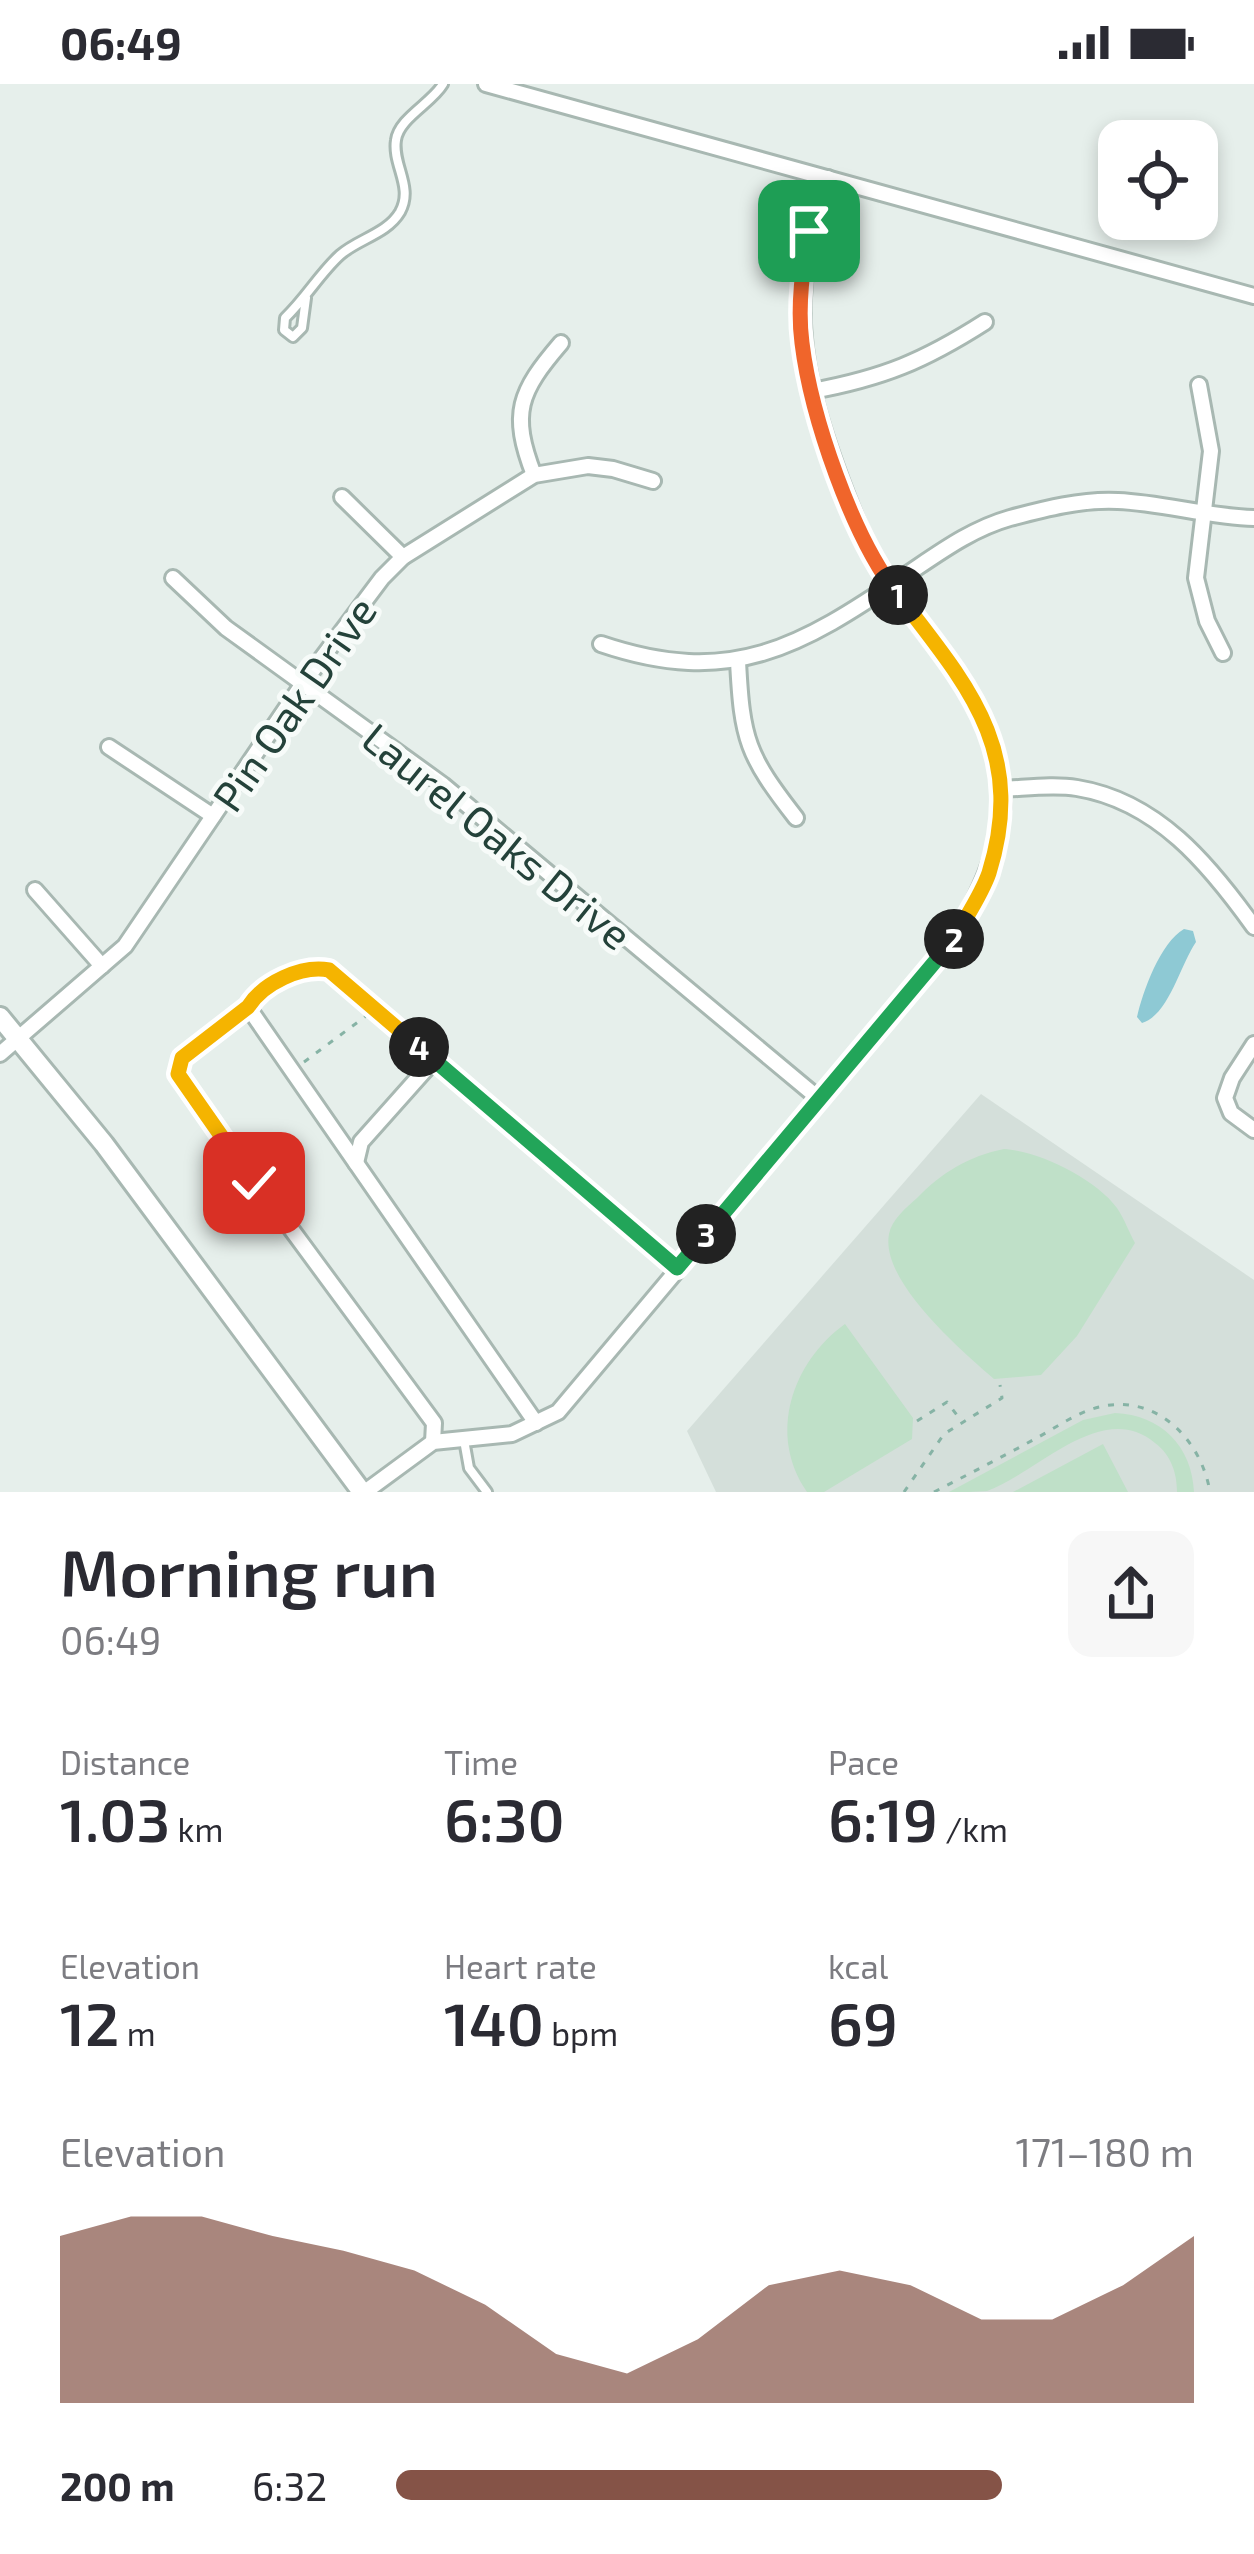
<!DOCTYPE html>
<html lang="en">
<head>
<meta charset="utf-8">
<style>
  body { margin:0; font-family:"Exo 2",sans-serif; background:#f7f7f7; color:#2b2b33; height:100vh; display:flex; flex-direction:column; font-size:45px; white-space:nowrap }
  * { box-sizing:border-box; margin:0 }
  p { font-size:39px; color:#7c7c81 }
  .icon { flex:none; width:66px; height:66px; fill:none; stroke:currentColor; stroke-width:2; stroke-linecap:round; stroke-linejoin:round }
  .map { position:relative; height:1408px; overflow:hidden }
  .panel { display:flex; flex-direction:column; background:#fff; flex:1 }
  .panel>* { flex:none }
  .tools { position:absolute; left:1098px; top:36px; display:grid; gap:24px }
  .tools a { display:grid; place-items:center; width:120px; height:120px; border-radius:24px; background:#fff; box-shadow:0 6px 18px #0003; font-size:60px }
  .pin { position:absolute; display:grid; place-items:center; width:102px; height:102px; color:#fff; margin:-51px; border-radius:24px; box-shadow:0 6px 18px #0006 }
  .km { position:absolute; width:60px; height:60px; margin:-30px; border-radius:50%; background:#222; color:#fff; font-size:33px; line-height:60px; text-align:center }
  .round { display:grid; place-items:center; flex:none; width:126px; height:126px; border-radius:24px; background:#f7f7f7 }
  .overview { display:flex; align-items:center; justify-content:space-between; height:204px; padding:0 60px }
  h1 { font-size:66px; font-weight:600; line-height:90px }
  .stats { display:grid; grid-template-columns:repeat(3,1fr); gap:18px; height:204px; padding:12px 60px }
  .stats div { display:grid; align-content:center }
  .stats b { font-size:60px; font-weight:600 }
  .stats small { font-size:33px; font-weight:400 }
  .stats p { font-size:33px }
  .chart { height:336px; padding:24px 60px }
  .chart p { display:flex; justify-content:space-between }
  .chart svg { width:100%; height:216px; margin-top:12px; fill:#855347; opacity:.7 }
  ul { padding:0 60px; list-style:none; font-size:39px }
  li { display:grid; grid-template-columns:192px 144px 1fr; align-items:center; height:90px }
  li i { height:30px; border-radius:15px; background:#855347 }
  .status { display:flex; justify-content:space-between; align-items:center; height:84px; padding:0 60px; background:#fff; direction:ltr }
  .status svg { height:33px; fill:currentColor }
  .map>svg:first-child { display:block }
</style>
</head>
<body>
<div class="status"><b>06:49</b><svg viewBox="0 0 49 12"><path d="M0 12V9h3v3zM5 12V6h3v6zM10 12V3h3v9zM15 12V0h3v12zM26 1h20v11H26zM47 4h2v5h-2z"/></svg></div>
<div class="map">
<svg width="1254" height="1408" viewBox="0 0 1254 1408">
  <rect width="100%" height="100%" fill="#e6efeb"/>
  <path fill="#d4dfda" d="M981 1010 1254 1196V1408H716L687 1347Z"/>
  <g fill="#bfe0c8">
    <path d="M1004 1065C1039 1067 1096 1095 1117 1124 1124 1134 1129 1148 1135 1159L1077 1252 1041 1291 994 1295C961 1266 880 1197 889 1150 892 1135 906 1124 917 1114 941 1089 969 1072 1004 1065Z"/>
    <path d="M845 1240 913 1334 912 1355 824 1408H807C767 1351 792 1278 845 1240Z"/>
    <path d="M1115 1329C1161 1331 1192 1362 1194 1408H1177C1177 1389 1171 1371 1155 1359 1102 1314 1036 1390 987 1407 976 1408 961 1408 949 1408L1083 1336Z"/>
    <path d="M1103 1360 1128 1408H1013Z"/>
  </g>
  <path fill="#8ec9d4" d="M1184 845 1193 847 1196 858C1180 881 1169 931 1142 939L1137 933C1143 907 1160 859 1184 845Z"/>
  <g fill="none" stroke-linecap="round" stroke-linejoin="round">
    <defs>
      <g id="service">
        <path d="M306 214 302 244 293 253 284 246 285 234C306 214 320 189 340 171 358 155 387 150 400 128 414 103 392 81 396 56 399 34 432 19 443 0"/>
        <path d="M464 1356 469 1384 487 1408"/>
      </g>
      <g id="minor">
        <path d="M486 0 1254 212"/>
        <path d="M1199 301 1211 367 1196 494 1207 537 1223 569"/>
        <path d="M812 307C883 294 924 277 985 238"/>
        <path d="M534 391C510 329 519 308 561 259"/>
        <path d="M342 413 403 473"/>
        <path d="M173 494 226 544 443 701 818 1014"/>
        <path d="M601 560C731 604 800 563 906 491 939 469 971 445 1010 434 1044 425 1082 415 1118 417 1164 419 1208 433 1254 434"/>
        <path d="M738 577C742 656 747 671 796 734"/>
        <path d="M109 663 213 732"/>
        <path d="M1002 705C1026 704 1053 700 1077 704 1157 717 1209 780 1254 843"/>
        <path d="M35 806 102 882"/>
        <path d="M248 923 536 1339"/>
        <path d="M1254 960 1232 994 1225 1014 1231 1029 1254 1046"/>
        <path d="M0 970 125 862 304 598 382 494 403 473 534 391 588 382 613 385 653 397"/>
        <path d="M356 1079 361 1058 434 976"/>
        <path d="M433 1358 434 1339 177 990 182 974 248 923C264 899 301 881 329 886L677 1184"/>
        <path d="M365 1408 433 1358 512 1350 558 1328 952 859C977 813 1001 768 1003 714 1004 703 999 690 997 679 978 596 933 567 890 501 868 468 854 431 840 394 798 281 788 210 828 94"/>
      </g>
      <path id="tertiary" d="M0 933 104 1060 362 1408"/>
    </defs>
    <use href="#service" stroke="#a8b8b2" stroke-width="14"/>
    <use href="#minor" stroke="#a8b8b2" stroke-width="20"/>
    <use href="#tertiary" stroke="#a8b8b2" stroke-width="24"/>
    <g stroke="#86b3a5" stroke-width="3" stroke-dasharray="6 9" stroke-linecap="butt">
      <path d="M304 978 366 932"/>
      <path d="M917 1337 947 1318 960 1335"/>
      <path d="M904 1408 944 1350 1002 1314 1000 1301"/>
      <path d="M934 1408C967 1391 1000 1374 1033 1356 1054 1345 1075 1329 1099 1323 1156 1309 1201 1355 1210 1408"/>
    </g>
    <use href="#service" stroke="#fff" stroke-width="8"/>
    <use href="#minor" stroke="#fff" stroke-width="14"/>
    <use href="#tertiary" stroke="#fff" stroke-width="18"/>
  </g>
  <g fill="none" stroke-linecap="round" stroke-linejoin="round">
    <defs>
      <path id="split-1" d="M809 147C803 183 797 221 802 259 811 332 852 453 898 511"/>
      <path id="split-2" d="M898 511C968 602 1027 667 989 789 981 812 965 834 954 855"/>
      <path id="split-3" d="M706 1150 954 855"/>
      <path id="split-4" d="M419 963 677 1184 706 1150"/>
      <path id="split-5" d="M254 1099 178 990 182 974 248 923C263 899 301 881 329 886L419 963"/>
    </defs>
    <use href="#split-1" stroke="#fff" stroke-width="24"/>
    <use href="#split-2" stroke="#fff" stroke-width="24"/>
    <use href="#split-3" stroke="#fff" stroke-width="24"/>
    <use href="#split-4" stroke="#fff" stroke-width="24"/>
    <use href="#split-5" stroke="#fff" stroke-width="24"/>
    <use href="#split-1" stroke="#f0652b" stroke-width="15"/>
    <use href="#split-2" stroke="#f5b400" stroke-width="15"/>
    <use href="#split-3" stroke="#22a559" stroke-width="15"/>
    <use href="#split-4" stroke="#22a559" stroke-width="15"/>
    <use href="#split-5" stroke="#f5b400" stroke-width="15"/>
  </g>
  <g text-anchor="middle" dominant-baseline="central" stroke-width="10" stroke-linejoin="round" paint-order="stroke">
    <g font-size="42" fill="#24423a" stroke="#f7fbf9">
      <text transform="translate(293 619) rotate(-55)">Pin Oak Drive</text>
      <text transform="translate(498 751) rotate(39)">Laurel Oaks Drive</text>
    </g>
  </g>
</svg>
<div class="tools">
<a><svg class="icon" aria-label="locate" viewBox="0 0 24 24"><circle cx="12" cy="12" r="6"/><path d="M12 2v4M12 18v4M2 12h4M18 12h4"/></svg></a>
</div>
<div class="pin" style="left:809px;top:147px;background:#1e9e55"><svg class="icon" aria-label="arrive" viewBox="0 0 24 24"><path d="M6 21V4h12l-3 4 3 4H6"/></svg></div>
<div class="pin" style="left:254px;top:1099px;background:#d93025"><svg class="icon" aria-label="check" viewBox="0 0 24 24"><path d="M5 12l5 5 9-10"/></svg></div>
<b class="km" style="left:898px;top:511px">1</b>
<b class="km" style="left:954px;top:855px">2</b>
<b class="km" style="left:706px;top:1150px">3</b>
<b class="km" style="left:419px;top:963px">4</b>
</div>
<section class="panel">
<div class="overview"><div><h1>Morning run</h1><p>06:49</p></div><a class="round"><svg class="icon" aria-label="share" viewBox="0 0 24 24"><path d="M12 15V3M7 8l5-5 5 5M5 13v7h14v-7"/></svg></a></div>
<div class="stats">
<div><p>Distance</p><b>1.03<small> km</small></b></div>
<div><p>Time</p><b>6:30</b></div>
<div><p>Pace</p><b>6:19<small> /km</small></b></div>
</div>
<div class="stats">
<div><p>Elevation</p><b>12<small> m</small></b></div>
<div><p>Heart rate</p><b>140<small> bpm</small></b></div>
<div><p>kcal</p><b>69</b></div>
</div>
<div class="chart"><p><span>Elevation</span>171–180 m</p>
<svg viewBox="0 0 160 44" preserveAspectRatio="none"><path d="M0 44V10L10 6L20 6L30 10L40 13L50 17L60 24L70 34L80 38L90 31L100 20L110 17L120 20L130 27L140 27L150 20L160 10V44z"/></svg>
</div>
<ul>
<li><b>200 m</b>6:32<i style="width:76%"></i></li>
</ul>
</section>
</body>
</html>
